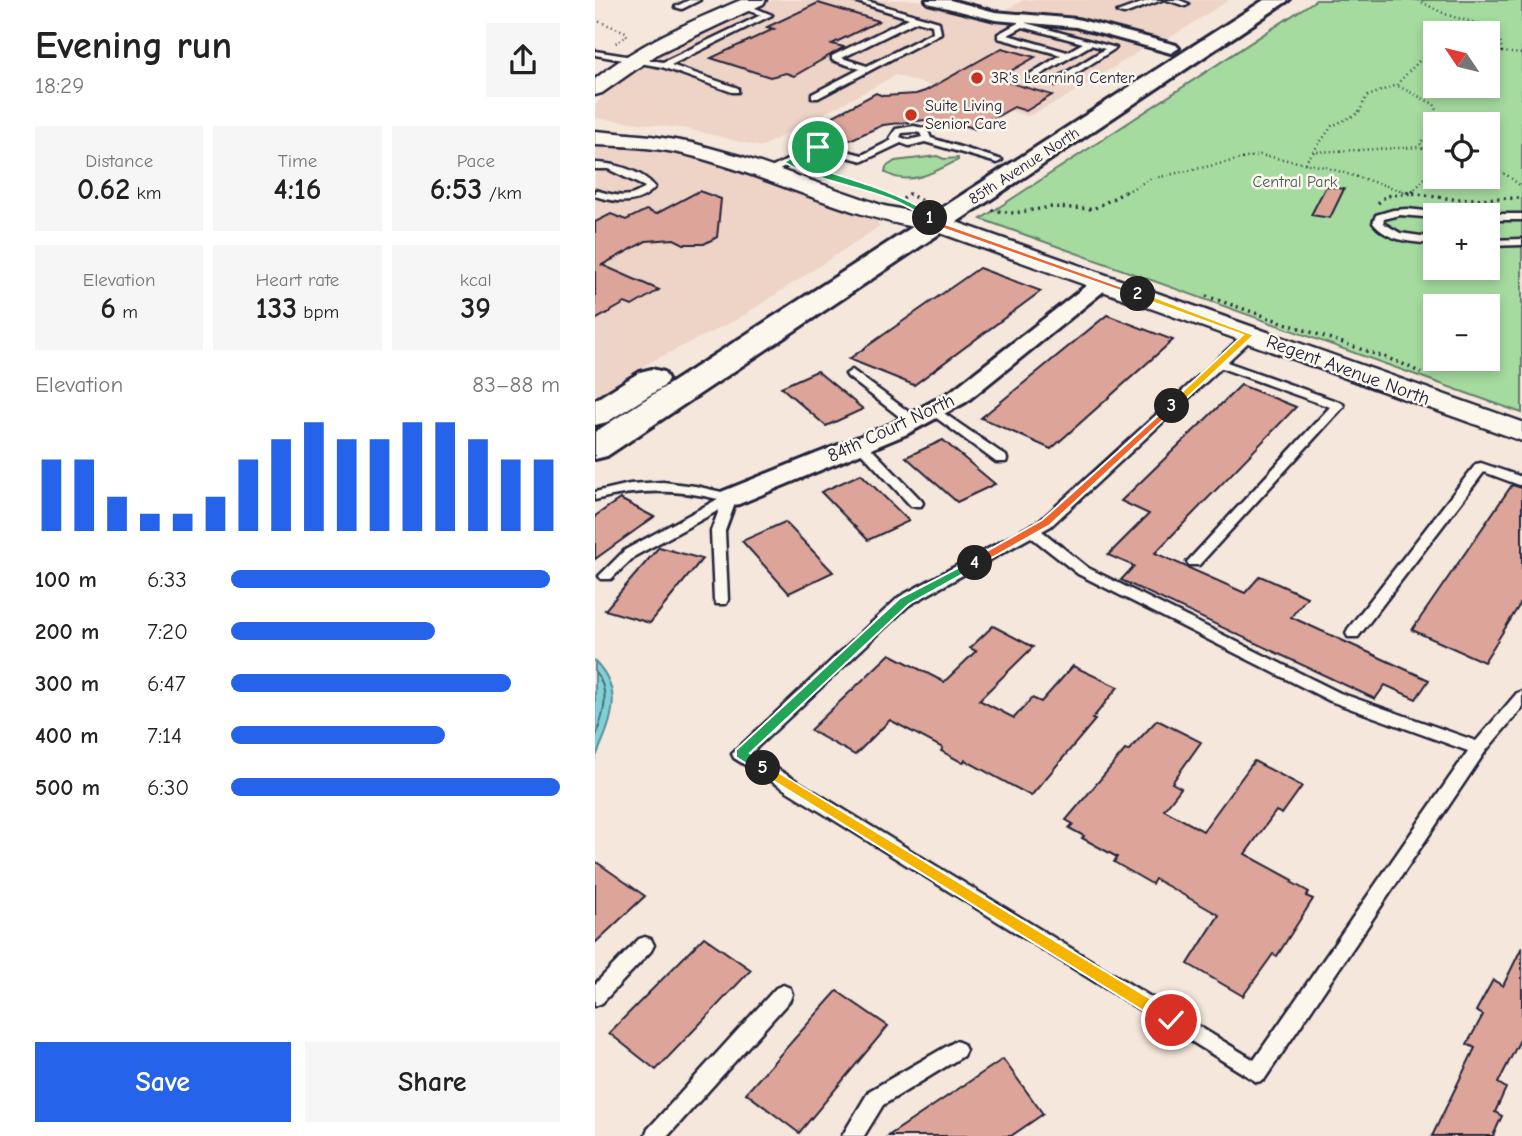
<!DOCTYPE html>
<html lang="en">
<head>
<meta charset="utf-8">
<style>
  body { margin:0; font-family:"Comic Neue",sans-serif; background:#f6f6f6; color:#222; height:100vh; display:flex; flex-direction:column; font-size:26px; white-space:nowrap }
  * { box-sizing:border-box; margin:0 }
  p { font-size:23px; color:#767676 }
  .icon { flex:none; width:38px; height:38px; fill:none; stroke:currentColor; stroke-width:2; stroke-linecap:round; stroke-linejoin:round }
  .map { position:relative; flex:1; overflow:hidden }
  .panel { display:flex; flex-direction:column; background:#fff; width:595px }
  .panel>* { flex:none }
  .needle { width:46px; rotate:305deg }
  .controls { position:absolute; left:828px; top:21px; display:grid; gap:14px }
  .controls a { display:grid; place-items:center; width:77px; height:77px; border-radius:0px; background:#fff; box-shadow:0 4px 10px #0003; font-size:35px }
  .pin { position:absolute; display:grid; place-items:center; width:60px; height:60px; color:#fff; margin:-30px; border:4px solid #fff; border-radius:50%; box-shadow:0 2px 7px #0007 }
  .km { position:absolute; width:35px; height:35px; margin:-18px; border-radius:50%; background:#222; color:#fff; font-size:19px; line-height:35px; text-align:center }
  .round { display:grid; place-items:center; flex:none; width:74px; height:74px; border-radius:0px; background:#f6f6f6 }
  .headline { display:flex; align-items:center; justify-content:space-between; height:119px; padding:0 35px }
  h1 { font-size:38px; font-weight:800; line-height:52px }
  .metrics { display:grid; grid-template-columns:repeat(3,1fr); gap:10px; height:119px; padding:7px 35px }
  .metrics div { display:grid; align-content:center; border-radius:0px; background:#f6f6f6; text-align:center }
  .metrics b { font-size:30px; font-weight:800 }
  .metrics small { font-size:19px; font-weight:400 }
  .metrics p { font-size:19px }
  .chart { height:196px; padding:14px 35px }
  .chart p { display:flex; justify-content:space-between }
  .chart svg { width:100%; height:126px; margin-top:7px; stroke:#2563eb; stroke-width:6 }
  .button { display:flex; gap:14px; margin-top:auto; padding:14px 35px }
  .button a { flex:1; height:80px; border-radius:0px; background:#2563eb; color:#fff; font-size:28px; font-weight:800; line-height:80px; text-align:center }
  .button a+a { background:#f6f6f6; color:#222 }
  ul { padding:0 35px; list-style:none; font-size:23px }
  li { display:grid; grid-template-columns:112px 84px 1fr; align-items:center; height:52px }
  li i { height:18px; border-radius:9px; background:#2563eb }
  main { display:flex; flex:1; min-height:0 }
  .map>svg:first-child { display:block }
</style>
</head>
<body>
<main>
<section class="panel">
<div class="headline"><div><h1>Evening run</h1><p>18:29</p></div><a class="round"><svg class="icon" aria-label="share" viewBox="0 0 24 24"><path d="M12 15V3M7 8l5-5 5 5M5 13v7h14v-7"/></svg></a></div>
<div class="metrics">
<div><p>Distance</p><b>0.62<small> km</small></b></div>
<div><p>Time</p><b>4:16</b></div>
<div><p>Pace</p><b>6:53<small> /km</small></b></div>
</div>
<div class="metrics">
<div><p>Elevation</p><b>6<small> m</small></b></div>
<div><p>Heart rate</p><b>133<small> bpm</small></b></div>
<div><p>kcal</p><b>39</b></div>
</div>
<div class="chart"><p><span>Elevation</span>83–88 m</p>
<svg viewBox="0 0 160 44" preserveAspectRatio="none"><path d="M5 44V19M15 44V19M25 44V32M35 44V38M45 44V38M55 44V32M65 44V19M75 44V12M85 44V6M95 44V12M105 44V12M115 44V6M125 44V6M135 44V12M145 44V19M155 44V19"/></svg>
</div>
<ul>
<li><b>100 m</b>6:33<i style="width:97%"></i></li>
<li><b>200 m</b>7:20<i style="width:62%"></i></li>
<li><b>300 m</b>6:47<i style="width:85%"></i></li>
<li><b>400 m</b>7:14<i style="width:65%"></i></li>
<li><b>500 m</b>6:30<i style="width:100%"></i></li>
</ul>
<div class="button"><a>Save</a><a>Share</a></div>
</section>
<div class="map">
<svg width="927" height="1136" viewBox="0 0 927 1136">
  <rect width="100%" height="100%" fill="#f5e7db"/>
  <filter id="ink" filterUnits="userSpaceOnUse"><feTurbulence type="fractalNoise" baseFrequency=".0143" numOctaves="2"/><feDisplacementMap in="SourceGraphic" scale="14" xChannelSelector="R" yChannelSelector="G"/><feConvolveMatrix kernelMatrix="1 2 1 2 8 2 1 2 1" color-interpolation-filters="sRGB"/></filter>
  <g filter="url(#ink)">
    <g fill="#eed3c7">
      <path d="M177 0H321L401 21 469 25 551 47 466 100 433 116 301 75 166 147 94 129 0 118V106L15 87 38 67Z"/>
      <path d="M429 0H634L573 39 565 40 462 16 404 13Z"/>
      <path d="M0 141 59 147 95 155 277 216 285 226 143 319 57 361 0 396Z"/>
    </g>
    <g fill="#a5db9f" stroke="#647e6d" stroke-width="2" fill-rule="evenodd">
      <path d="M721 0H927V413L386 219ZM840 33H892V86H840ZM840 124H892V177H840ZM840 215H892V268H840ZM840 306H892V359H840Z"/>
      <path d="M342 156 349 159 363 158V160C342 171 313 188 290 172L291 167 300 161Z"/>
    </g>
    <path fill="#80d1d6" stroke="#5a8b98" stroke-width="2" d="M0 661C31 693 15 723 0 759Z"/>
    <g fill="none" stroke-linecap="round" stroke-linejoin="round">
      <path stroke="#486879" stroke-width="2" d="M0 671C17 693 8 715 0 739"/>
    </g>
    <g fill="#dda599" stroke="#22223b" stroke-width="2">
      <path d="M223 3 284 21 237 44 249 47 199 76 191 73 175 77 116 58 179 29 172 27Z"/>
      <path d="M407 48 440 57 402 79 457 95 431 111 419 107 380 129 372 126 356 129 330 120 288 125 246 144 214 132 232 123 229 121 281 93 288 96 321 94 330 91Z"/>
      <path d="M731 186 749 189 735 218 716 215Z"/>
      <path d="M104 191 126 199 122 237 109 244H89L79 239 51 241 7 265 64 290 37 306 30 303 0 320V222L16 214 31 220 51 210 61 214Z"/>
      <path d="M384 268 446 291 319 385 254 359Z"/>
      <path d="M512 315 578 340 456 449 386 418Z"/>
      <path d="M222 371 268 409 231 426 186 387Z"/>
      <path d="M646 385 701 407 560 553 650 593 665 576 712 597 696 617 834 680 821 699 790 685 780 699 526 580 539 566 513 555 554 514 526 501Z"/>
      <path d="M348 440 356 447 400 484 362 502 311 457Z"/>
      <path d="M266 474 314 521 273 540 226 492Z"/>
      <path d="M917 485 927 488V601L889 662 817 630Z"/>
      <path d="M25 499 59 517 0 559V516Z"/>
      <path d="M190 522 238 572 194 593 147 541Z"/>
      <path d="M64 547 107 559 55 623 10 610Z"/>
      <path d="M398 626 438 647 384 700 419 718 437 698 446 702 478 666 523 687 497 719 500 720 436 796 370 760 368 763 346 751 348 748 295 720 260 755 215 730 295 654 349 682 381 651 375 648Z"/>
      <path d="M562 720 606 742 577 783 586 788 569 810 608 831 659 761 707 786 687 814 681 811 650 854 698 880 696 882 714 892 711 896 718 899 682 956 678 954 648 996 593 964 624 915 560 879 557 884 519 862 522 857 487 838 489 836 474 828 478 824 471 820 530 750 533 751Z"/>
      <path d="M0 861 50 896 0 943Z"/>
      <path d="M109 937 156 970 61 1070 14 1033Z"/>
      <path d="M927 947V1036L903 1083 911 1088 900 1112 907 1116 898 1136H837L880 1048 872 1044 888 1015 881 1011 898 980 908 986Z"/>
      <path d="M242 991 293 1026 204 1133 151 1093Z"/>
      <path d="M408 1059 448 1114 416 1136H293Z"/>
    </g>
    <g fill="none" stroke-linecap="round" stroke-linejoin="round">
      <defs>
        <g id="service">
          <path d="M94 0H105L87 9 80 7Z"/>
          <path d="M256 0H268L344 22 346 33 223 98H217V94L265 69 237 60V56L314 18ZM322 21 337 25 338 32 272 66 247 58Z"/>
          <path d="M555 0H567L529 14 522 12Z"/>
          <path d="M572 0H584L594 4 590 6Z"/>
          <path d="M145 4H151L177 15 76 65 143 88V92H137L67 67 0 55V51L68 62 166 15 145 8Z"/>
          <path d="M423 15H429L431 23 521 48 463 85 435 78V74L466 55 403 38V34L423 23ZM428 27 488 43 472 52 413 35ZM496 45 510 49 459 80 445 75Z"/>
          <path d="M319 126 332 129 336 138 407 160 402 163 330 142 314 146 306 143 268 161 225 150 174 175 166 173 224 144 267 155 297 140 295 138 301 129ZM319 132 325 133 327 137 314 140 305 137 307 133Z"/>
          <path d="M0 163C19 163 48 171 60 187 44 206 22 203 0 196V190C18 195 35 201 50 187L13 169H0Z"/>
          <path d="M812 209 840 212 845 215H840V218L805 215 789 219 788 223 805 233 840 238V244C818 242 793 242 778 223L781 215 798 210Z"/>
          <path d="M892 214H927V220H892V215H888Z"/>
          <path d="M927 239V245L892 246V240Z"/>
          <path d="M655 332 661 335 659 337 632 362 747 403 749 406 604 565H594L592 562 735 407 626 368 456 526 447 531 493 568 745 693 881 741 922 693 927 691V708L890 752 669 1080 662 1082 139 758 137 754 304 597 446 520 651 333ZM436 537 483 574 735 701 873 751 659 1060 156 753 314 605Z"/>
          <path d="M257 370 322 418 324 421 322 424H314L253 377 251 374Z"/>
          <path d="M340 407 411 456 412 459 411 462H401L336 414 334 411Z"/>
          <path d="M266 441 270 442 326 500 328 503 326 506H316L262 448 260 445 262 442Z"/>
          <path d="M886 463 927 477V486L889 472 763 637H753L751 633 753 629 881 464Z"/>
          <path d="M68 482 100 486 140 495 142 498 130 531 133 600 131 604H121L119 600 116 531 124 510 40 556 16 579H6L4 576 30 550 123 499C81 489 42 489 0 500V492L35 484Z"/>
          <path d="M50 937 56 939 59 945 56 951 7 1003 0 1006V984L44 939Z"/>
          <path d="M188 985 195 988 197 994 195 1000 73 1136H50L53 1129 181 988Z"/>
          <path d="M361 1041 368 1044 371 1050 368 1056 288 1105 269 1136H247L274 1091Z"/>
        </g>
        <g id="minor">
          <path d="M331 0H355L400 12 482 19 581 45 584 48 576 53 481 27 400 20 333 3Z"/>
          <path d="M508 276 515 278 518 282 515 286 371 402 312 434 144 504 135 506 126 504 123 498 126 492 296 424 355 392 501 278Z"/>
        </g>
        <g id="tertiary">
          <path d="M146 0H171L168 4 64 53 7 93 0 95V79C44 43 95 22 146 0Z"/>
          <path d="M0 131 56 136 97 143 148 157 289 206 350 218 927 422V441L337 230C254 218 181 179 101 157 68 148 34 146 0 145Z"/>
        </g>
        <g id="secondary">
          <path d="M669 0H694L12 456 0 459V432Z"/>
          <path d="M57 369 69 372 73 379 69 386 12 422 0 425V400L45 372Z"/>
        </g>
      </defs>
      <use href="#service" stroke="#22223b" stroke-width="5"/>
      <use href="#minor" stroke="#22223b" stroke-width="6"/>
      <use href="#tertiary" stroke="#22223b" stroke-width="5"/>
      <use href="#secondary" stroke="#22223b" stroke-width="6"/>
      <g stroke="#22223b" stroke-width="2.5" stroke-dasharray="1 3.5" stroke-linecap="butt">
        <path d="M823 0C833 5 842 11 853 15 874 23 906 23 907 52L892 49"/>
        <path d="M0 20 31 32 32 36 19 44"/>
        <path d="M907 52 927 54"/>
        <path d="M840 53 825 60 801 85 839 104 849 124"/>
        <path d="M840 136 830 138 825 143 828 149 840 154"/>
        <path d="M718 152 737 126 764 113 771 97 801 85"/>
        <path d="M710 163 718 152 826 147"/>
        <path d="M892 167 912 175 927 187"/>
        <path d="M531 192 555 179 665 155 730 167 811 192"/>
        <path d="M817 192 829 180 840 159"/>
      </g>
      <g stroke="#22223b" stroke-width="3.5" stroke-dasharray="2 4.5" stroke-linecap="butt">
        <path d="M819 190 816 193 857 199 927 198"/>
        <path d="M308 199 314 194 327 201"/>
        <path d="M783 203 791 196 816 193 806 190"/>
        <path d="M397 210 419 213 457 207 498 209 534 190"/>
        <path d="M611 296 806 363 826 373"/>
      </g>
      <use href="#service" fill="#fbf7ec" fill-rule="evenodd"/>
      <use href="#minor" fill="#fbf7ec" fill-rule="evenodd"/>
      <use href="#tertiary" fill="#fbf7ec" fill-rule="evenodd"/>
      <use href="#secondary" fill="#fbf7ec" fill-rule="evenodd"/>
    </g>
  </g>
  <path fill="#22a559" stroke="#fff" stroke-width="2" d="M221 145 227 147 200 161C235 174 315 193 339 218L332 220C294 187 230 187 189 162Z"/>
  <path fill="#f0652b" stroke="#fff" stroke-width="2" d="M332 216H338L344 222 547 294 540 296 338 225Z"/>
  <path fill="#f5b400" stroke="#fff" stroke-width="2" d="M540 292H546L659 335 581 408H574V404L648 335 540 296Z"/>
  <path fill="#f0652b" stroke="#fff" stroke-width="2" d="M577 403 582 406 581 408 455 525 384 565H376V560L447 520Z"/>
  <path fill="#22a559" stroke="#fff" stroke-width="2" d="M380 559 385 563 384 565 314 604 155 753 173 764V772H164L141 757V750L305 598Z"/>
  <path fill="#f5b400" stroke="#fff" stroke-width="2" d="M168 763 582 1015 584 1020 582 1025H571L164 772V764Z"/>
  <g fill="#c8321e" stroke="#fbf7ec" stroke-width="2.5">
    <circle cx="382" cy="78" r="7"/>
    <circle cx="316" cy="115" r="7"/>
  </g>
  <g text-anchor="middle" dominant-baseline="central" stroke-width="5" stroke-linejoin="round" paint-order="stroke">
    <g font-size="16" fill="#22223b" stroke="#fbf7ec" text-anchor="start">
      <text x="396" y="78">3R's Learning Center</text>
      <text x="330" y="106">Suite Living<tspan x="330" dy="18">Senior Care</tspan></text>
    </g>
    <g font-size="16" fill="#22223b" stroke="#fbf7ec">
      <text transform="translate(429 166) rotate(-33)">85th Avenue North</text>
    </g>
    <g font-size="16" fill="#495a59" stroke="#fbf7ec">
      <text x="700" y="182">Central Park</text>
    </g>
    <g font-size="19" fill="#22223b" stroke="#fbf7ec">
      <text transform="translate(753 370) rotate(20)">Regent Avenue North</text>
      <text transform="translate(296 428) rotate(-25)">84th Court North</text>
    </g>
  </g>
</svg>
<div class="controls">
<a><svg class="needle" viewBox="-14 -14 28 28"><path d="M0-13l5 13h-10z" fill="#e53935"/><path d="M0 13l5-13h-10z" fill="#767676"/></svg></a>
<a><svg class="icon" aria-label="locate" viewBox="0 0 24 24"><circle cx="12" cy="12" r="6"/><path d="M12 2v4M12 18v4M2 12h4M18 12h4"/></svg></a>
<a>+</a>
<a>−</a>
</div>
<div class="pin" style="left:223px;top:147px;background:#1e9e55"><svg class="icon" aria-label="arrive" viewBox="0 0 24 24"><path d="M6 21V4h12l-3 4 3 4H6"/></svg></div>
<div class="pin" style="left:576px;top:1020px;background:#d93025"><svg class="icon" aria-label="check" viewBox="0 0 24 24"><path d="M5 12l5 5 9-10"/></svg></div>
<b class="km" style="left:335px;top:218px">1</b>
<b class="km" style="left:543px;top:294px">2</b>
<b class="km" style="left:577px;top:406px">3</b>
<b class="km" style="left:380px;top:563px">4</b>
<b class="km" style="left:168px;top:768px">5</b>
</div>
</main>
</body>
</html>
